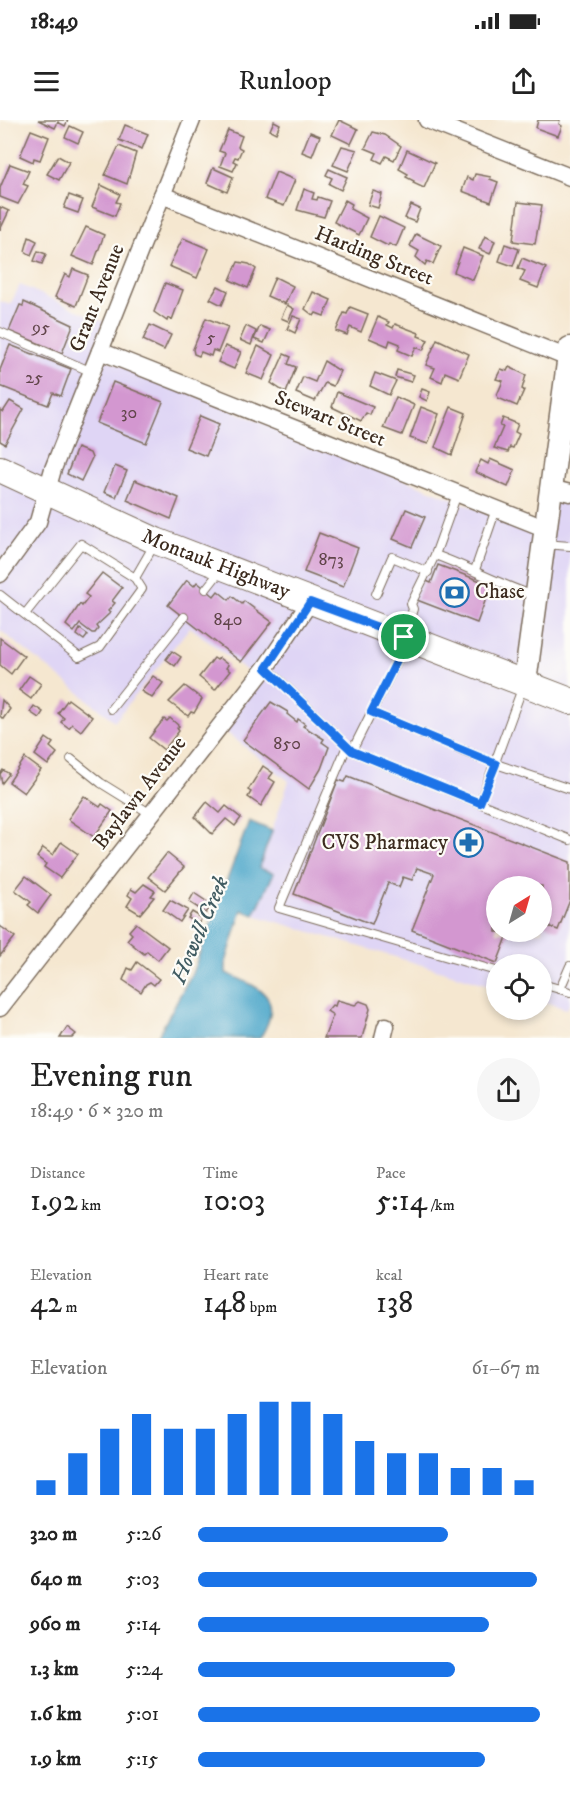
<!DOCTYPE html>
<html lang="en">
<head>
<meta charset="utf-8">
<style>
  body { margin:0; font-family:"IM FELL DW Pica",serif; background:#f6f6f6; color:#222; height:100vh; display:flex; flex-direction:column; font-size:22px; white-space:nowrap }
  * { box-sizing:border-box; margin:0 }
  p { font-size:20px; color:#767676 }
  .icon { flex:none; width:33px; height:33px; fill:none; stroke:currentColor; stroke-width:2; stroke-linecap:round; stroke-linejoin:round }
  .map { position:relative; height:918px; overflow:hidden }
  .side { display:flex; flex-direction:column; background:#fff; flex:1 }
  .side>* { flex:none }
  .needle { width:39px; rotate:37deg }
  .fabs { position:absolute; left:486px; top:756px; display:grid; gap:12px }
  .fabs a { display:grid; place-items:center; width:66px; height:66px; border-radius:50%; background:#fff; box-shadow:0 3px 9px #0003; font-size:30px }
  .pin { position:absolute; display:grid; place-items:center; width:51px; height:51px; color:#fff; margin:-26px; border:3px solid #fff; border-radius:50%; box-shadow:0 2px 6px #0007 }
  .round { display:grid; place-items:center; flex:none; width:63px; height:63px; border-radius:32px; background:#f6f6f6 }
  .overview { display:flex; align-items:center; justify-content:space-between; height:102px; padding:0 30px }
  h1 { font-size:33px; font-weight:600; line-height:45px }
  .stats { display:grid; grid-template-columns:repeat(3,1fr); gap:9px; height:102px; padding:6px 30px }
  .stats div { display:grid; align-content:center }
  .stats b { font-size:30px; font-weight:600 }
  .stats small { font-size:16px; font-weight:400 }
  .stats p { font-size:16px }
  .chart { height:168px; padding:12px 30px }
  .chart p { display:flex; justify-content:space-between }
  .chart svg { width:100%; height:108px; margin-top:6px; stroke:#1a73e8; stroke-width:6 }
  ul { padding:0 30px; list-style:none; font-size:20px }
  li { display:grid; grid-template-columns:96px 72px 1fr; align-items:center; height:45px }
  li i { height:15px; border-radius:8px; background:#1a73e8 }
  .status { display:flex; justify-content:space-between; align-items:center; height:42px; padding:0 30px; background:#fff; direction:ltr }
  .status svg { height:16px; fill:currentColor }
  header { display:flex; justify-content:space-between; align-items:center; height:78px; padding:0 30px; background:#fff; font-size:27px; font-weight:600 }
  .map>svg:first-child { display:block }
</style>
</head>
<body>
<div class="status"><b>18:49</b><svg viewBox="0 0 49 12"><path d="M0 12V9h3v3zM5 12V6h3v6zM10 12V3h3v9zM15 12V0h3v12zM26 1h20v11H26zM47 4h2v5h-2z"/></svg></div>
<header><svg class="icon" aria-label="menu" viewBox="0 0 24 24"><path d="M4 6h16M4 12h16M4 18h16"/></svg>Runloop<svg class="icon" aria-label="share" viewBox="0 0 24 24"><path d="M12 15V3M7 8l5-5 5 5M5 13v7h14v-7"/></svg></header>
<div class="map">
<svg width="570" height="918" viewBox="0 0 570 918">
  <rect width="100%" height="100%" fill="#fdfcf7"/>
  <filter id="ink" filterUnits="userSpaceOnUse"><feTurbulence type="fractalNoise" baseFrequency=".0167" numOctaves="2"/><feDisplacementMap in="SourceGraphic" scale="12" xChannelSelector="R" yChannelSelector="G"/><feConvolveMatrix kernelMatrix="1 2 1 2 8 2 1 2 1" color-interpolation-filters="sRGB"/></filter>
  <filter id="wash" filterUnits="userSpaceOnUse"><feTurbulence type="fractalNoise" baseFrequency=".008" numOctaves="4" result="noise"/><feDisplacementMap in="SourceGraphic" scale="24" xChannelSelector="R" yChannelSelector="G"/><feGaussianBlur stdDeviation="1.35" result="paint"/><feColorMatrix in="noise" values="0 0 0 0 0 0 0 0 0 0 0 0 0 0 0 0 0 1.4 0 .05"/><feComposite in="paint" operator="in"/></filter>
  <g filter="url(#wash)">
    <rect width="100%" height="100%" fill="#f5e7d0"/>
    <path fill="#dfd5f5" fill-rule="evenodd" d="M20 165 107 203 93 234 552 419 555 375 570 379V882L567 889 542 881V844H496V867L254 795 273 752 259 748 289 661 222 609 260 561 190 507 115 601 0 510V181L10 185ZM496 766H542V812H496Z"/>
    <path fill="#4ba6c9" stroke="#436874" stroke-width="1.5" d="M249 701 272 711 259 748 274 753 254 795 242 790 226 842V853C261 868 286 877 260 918H157L193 851Z"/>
    <g id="blocks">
      <g fill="#d397d0">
        <path d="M38 0H68L65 6 58 2 55 8Z"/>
        <path d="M339 0 358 9 351 24 332 15Z"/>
        <path d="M538 0H560L559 4 562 6 558 16 536 8Z"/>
        <path d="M274 1 280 4 276 13 270 10Z"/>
        <path d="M125 5 148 14 142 29 119 20Z"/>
        <path d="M70 6 83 12 78 23 65 17Z"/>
        <path d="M31 10 49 17 40 40 34 38 33 42 20 36Z"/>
        <path d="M228 10 242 16 238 27 242 29 238 38 235 37 233 41 237 43 233 51 220 46 225 33 219 31Z"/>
        <path d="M310 12 320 16 312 36 302 32Z"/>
        <path d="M373 12 385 15 401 26 394 40 386 36 382 43 374 39 377 33 365 28Z"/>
        <path d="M119 26 136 33 127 64 105 55Z"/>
        <path d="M342 26 357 30 348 51 333 45Z"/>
        <path d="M407 30 435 43 424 68 413 63 414 61 406 57 408 54 399 49Z"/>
        <path d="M58 36 69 42 59 60 47 54Z"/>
        <path d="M10 44 29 51 23 64 28 66 18 84 0 77V68Z"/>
        <path d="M213 48 233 57 227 72 207 63Z"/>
        <path d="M329 49 347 57 341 70 329 64 332 58 326 55Z"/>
        <path d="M276 52 295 60 284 86 265 79Z"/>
        <path d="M475 54 491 57 490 59 498 62 491 82 462 71 467 57 473 60Z"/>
        <path d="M101 65 120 74 116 82 120 83 115 96 92 87Z"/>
        <path d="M304 69 314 73 312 79 317 80 318 77 330 81 324 97 297 90Z"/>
        <path d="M373 71 382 74 378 88 368 85Z"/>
        <path d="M69 75 83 80 78 93 64 88Z"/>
        <path d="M345 80 352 84 350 89 367 98 359 115 334 102Z"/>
        <path d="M518 82 542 85 535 124 513 121Z"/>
        <path d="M411 85 420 89 415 102 405 98Z"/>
        <path d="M0 87 9 91 0 110Z"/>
        <path d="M379 96 404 108 396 127 389 124 388 126 370 117Z"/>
        <path d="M86 107 104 115 93 145 72 136Z"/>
        <path d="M416 114 441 126 433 144 427 141 425 145 416 137 419 131 410 126Z"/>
        <path d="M485 116 495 121 490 134 479 129Z"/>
        <path d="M29 117 37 121 31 135 25 131Z"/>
        <path d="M183 118 209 129 197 158 169 146Z"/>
        <path d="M505 124 519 129 513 146 499 141Z"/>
        <path d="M463 128 483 136 473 160 454 152Z"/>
        <path d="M38 131 46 134 42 144 34 141Z"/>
        <path d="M522 138 546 148 538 168 520 161 525 151 518 148Z"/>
        <path d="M238 142 249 144 256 149 248 168 230 160Z"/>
        <path d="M73 149 88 155 76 186 55 177 65 154 70 157Z"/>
        <path d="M275 157 293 166 285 184 267 176Z"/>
        <path d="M165 163 183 170 172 200 168 198 167 201 154 192Z"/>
        <path d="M218 166 228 171 222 185 210 179Z"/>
        <path d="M313 172 331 180 324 196 316 193 314 196 305 189Z"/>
        <path d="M24 182 73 205 62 233 9 211 20 185 23 186Z"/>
        <path d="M287 185 294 189 288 201 281 198Z"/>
        <path d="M350 187 368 194 361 212 350 207 347 215 336 211 344 193 347 194Z"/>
        <path d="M293 196 301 199 295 213 287 209Z"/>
        <path d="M378 197 389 202 387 205 393 208 395 204 419 213 418 216 428 220 423 230 416 227 412 236 398 230 400 224 390 220 388 226 369 218Z"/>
        <path d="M206 198 228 207 218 232 213 230 211 236 201 232 199 236 194 234 193 229Z"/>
        <path d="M150 205 171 215 164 230 143 220Z"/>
        <path d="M246 206 256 211 251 225 240 220Z"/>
        <path d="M260 206 270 210 264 223 254 219Z"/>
        <path d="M437 219 469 234 459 258 445 252 442 262 431 257 435 248 426 245Z"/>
        <path d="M10 225 71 249 61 276 53 273 48 285 0 266V250Z"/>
        <path d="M225 226 241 232 234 249 218 242Z"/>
        <path d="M258 226 274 235 263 260 246 253Z"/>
        <path d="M284 234 291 237 288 244 296 247 286 273 271 263Z"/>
        <path d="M324 241 340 251 333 266 325 263 315 281 296 273 303 257 315 262Z"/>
        <path d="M509 247 526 255 522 269 524 270 517 286 498 278 497 275 503 261 496 259 501 249 507 251Z"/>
        <path d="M397 250 414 255 411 262 395 257Z"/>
        <path d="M375 253 396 261 389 275 370 266Z"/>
        <path d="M113 262 163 282 146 323 97 303Z"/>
        <path d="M422 269 430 272 427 281 419 277Z"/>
        <path d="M337 272 373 287 370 295 366 293 361 301 332 287Z"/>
        <path d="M396 277 414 285 402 315 383 308Z"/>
        <path d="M10 281 24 289 5 324 0 321V290L3 292Z"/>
        <path d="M421 287 439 294 428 324 410 318Z"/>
        <path d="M451 287 466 293 452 335 435 327Z"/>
        <path d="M200 296 219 304 206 336 186 328Z"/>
        <path d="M503 298 518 304 515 312 519 314 513 328 510 327 508 332 494 328 503 307 500 306Z"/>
        <path d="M77 328 90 333 92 338 81 361 67 354Z"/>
        <path d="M490 339 515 350 508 367 475 352 481 340 488 344Z"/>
        <path d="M115 346 127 351 116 377 104 372Z"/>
        <path d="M135 360 179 378 171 399 127 380Z"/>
        <path d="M406 389 425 397 412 427 393 419Z"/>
        <path d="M319 413 358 428 343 467 304 452Z"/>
        <path d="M438 445 491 465 477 503 417 480 424 460 431 463Z"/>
        <path d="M102 453 122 468 112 481 115 483 108 491 110 493 96 506 98 509 95 513H92L80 504 74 512 66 505 80 484 82 486 89 477 85 474Z"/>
        <path d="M187 460 194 466 197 462 214 476 218 471 229 480 232 476 242 484 244 481 272 502 241 542 168 485Z"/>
        <path d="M80 509 88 515 84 520 77 515Z"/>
        <path d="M0 518 24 536 11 554 0 545Z"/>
        <path d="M172 531 181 537 175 546 166 539Z"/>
        <path d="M214 538 217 540 219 538 228 545 226 548 230 551 215 570 199 557Z"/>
        <path d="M29 556 41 564 31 579 19 570Z"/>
        <path d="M153 556 163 563 152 578 141 571Z"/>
        <path d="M185 566 202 579 194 593 191 592 188 596 169 582Z"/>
        <path d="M68 579 92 597 81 611 72 604 69 608 61 602 64 598 58 593Z"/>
        <path d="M2 580 10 589 3 599 0 596Z"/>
        <path d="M271 582 288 592 287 594 297 602 298 599 305 604 303 606 324 619 322 622 329 627 321 649 309 669 243 620Z"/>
        <path d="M34 586 43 592 39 598 30 592Z"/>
        <path d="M170 598 179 606 177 608 179 611 164 630 149 618 164 599 167 601Z"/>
        <path d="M46 618 53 623 50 627 57 633 48 645 35 635Z"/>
        <path d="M25 638 41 650 24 673 9 662Z"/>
        <path d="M263 646 273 653 269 658 275 662 261 686 248 677 251 672 248 670Z"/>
        <path d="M3 650 9 654 2 663 0 654Z"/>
        <path d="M348 656 570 742V780L558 810 542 804V766H496V812H509L497 843 412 810 434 754 417 748 412 760 403 757 399 767 388 763 372 804 294 774 338 660 345 662Z"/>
        <path d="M84 676 100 687 102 684 112 691 94 717 68 699Z"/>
        <path d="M207 682 220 693 226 686 241 698 235 706 226 699 212 714 195 697Z"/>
        <path d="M61 722 78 734 60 758 44 747 46 744 37 737 43 728 53 735Z"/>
        <path d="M167 733 184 747 165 770 148 757Z"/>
        <path d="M26 756 51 775 38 793 28 785 31 782 15 770Z"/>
        <path d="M144 764 155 771 151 776 154 777 140 794 127 786 132 778 128 775 131 769 136 772Z"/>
        <path d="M194 773 212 785 206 793 189 782Z"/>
        <path d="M170 780 188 790 180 802 163 790Z"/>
        <path d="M192 792 202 798 198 804 188 798Z"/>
        <path d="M136 803 168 827 158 840 147 831 144 834 127 820 132 814 129 811Z"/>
        <path d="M0 806 15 817 0 836Z"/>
        <path d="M137 842 159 859 154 865 150 862 146 864 141 872 123 860 128 848 132 850Z"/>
        <path d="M337 880 355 885 360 881 368 884 370 889 362 918H324L333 895 327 891 332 885 335 886Z"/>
        <path d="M67 907 76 914 72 918H60Z"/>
      </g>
    </g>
  </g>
  <g filter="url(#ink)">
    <use href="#blocks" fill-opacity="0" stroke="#7c6c5c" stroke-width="1.5"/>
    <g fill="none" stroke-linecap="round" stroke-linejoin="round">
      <defs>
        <g id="lane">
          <path d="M0 212 92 252"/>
          <path d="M457 374 435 435C469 447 500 465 535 476"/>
          <path d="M544 424 570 426"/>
          <path d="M475 450 496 389"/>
          <path d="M135 458 154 425"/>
          <path d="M206 469 221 450"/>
          <path d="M376 474 392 437 428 452"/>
          <path d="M0 475 79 537 100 527 142 469 135 458 81 424 25 494"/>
          <path d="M405 514 413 489 411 484 435 435"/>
          <path d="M266 547 352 631 407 521"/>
          <path d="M111 589 184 497"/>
          <path d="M371 592 496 644 570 669"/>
          <path d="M347 626 279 788 496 851"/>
          <path d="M352 631 570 720"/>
          <path d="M71 639 101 663 151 694"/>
          <path d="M480 683 523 566"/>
          <path d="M542 864 570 872"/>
          <path d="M560 869 570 846"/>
        </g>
        <g id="street">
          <path d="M427 0 570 57"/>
          <path d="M162 75 568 238"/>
          <path d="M100 231 544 408"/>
          <path d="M550 368 570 373"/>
          <path d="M0 454 38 402 53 349 192 0"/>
          <path d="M0 888 266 547 310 482"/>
          <path d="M383 918 386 906"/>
        </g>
        <path id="secondary" d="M525 562 570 228"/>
        <g id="primary">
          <path id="s1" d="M0 349 156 421 570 581"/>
        </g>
      </defs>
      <use href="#lane" stroke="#7c6c5c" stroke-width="10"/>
      <use href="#street" stroke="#7c6c5c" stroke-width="19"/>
      <use href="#secondary" stroke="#7c6c5c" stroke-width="25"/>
      <use href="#primary" stroke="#7c6c5c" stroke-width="28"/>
      <use href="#lane" stroke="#fff" stroke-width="8"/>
      <use href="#street" stroke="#fff" stroke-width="16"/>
      <use href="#secondary" stroke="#fff" stroke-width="22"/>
      <use href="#primary" stroke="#fff" stroke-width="26"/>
    </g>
  </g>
  <g fill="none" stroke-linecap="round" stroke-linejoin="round" filter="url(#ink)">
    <defs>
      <path id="route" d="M310 482 408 518 371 592 496 644 480 683 352 631 266 548Z"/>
    </defs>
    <use href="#route" stroke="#fff" stroke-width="12"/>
    <use href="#route" stroke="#1a73e8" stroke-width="8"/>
  </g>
  <defs>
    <symbol id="bank-ring" viewBox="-11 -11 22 22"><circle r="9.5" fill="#fdfcf7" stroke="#1f6fb2" stroke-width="1.5"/><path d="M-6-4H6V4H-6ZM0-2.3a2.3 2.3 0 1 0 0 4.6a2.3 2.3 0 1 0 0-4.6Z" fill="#1f6fb2"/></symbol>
    <symbol id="pharmacy-ring" viewBox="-11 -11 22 22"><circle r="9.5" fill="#fdfcf7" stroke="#1f6fb2" stroke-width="1.5"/><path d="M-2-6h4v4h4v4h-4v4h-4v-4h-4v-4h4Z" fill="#1f6fb2"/></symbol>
  </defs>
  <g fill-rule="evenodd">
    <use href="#bank-ring" x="438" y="456" width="33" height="33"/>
    <use href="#pharmacy-ring" x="452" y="706" width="33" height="33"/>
  </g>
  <g text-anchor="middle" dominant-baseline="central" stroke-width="4.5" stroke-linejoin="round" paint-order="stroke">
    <g font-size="18" fill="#61454a">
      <text x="41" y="208">95</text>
      <text x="211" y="218">5</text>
      <text x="34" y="258">25</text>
      <text x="129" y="293">30</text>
      <text x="331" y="440">873</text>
      <text x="228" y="500">840</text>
      <text x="287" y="624">850</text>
    </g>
    <g font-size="21" fill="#3b2a1e" stroke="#fdfcf7">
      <text transform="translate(374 136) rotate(22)">Harding Street</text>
      <text transform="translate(97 178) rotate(-68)">Grant Avenue</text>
      <text transform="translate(330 299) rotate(22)">Stewart Street</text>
      <text stroke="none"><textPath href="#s1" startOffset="236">Montauk Highway</textPath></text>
      <text transform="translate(140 673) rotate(-52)">Baylawn Avenue</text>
    </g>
    <g font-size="21" fill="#3b2a1e" stroke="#fdfcf7" text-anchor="start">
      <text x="475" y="472">Chase</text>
      <text x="448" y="723" text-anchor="end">CVS Pharmacy</text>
    </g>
    <g font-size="22" font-style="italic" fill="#415c62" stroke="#fdfcf7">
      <text transform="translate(200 810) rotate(-67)">Howell Creek</text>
    </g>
  </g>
</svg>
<div class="fabs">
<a><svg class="needle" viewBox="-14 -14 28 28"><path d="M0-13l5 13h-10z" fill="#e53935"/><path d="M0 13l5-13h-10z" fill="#767676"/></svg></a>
<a><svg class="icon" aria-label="locate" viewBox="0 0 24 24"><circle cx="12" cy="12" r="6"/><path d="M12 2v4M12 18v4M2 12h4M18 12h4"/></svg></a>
</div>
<div class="pin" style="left:404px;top:517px;background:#1e9e55"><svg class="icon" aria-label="arrive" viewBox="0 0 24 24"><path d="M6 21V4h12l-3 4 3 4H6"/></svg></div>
</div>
<section class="side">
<div class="overview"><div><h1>Evening run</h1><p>18:49 · 6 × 320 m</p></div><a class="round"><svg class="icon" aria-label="share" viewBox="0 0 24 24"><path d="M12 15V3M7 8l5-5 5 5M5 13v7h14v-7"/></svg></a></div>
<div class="stats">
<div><p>Distance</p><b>1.92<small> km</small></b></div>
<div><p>Time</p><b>10:03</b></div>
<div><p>Pace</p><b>5:14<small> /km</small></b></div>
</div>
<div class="stats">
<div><p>Elevation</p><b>42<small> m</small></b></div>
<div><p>Heart rate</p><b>148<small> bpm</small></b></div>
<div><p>kcal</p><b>138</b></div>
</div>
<div class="chart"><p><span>Elevation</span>61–67 m</p>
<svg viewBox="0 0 160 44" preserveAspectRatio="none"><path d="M5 44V38M15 44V27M25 44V17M35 44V11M45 44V17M55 44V17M65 44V11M75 44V6M85 44V6M95 44V11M105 44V22M115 44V27M125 44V27M135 44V33M145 44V33M155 44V38"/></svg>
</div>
<ul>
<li><b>320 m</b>5:26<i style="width:73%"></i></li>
<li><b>640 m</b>5:03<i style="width:99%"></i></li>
<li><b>960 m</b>5:14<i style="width:85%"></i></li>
<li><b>1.3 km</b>5:24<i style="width:75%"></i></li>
<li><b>1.6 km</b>5:01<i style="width:100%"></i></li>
<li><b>1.9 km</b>5:15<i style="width:84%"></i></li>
</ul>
</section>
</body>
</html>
